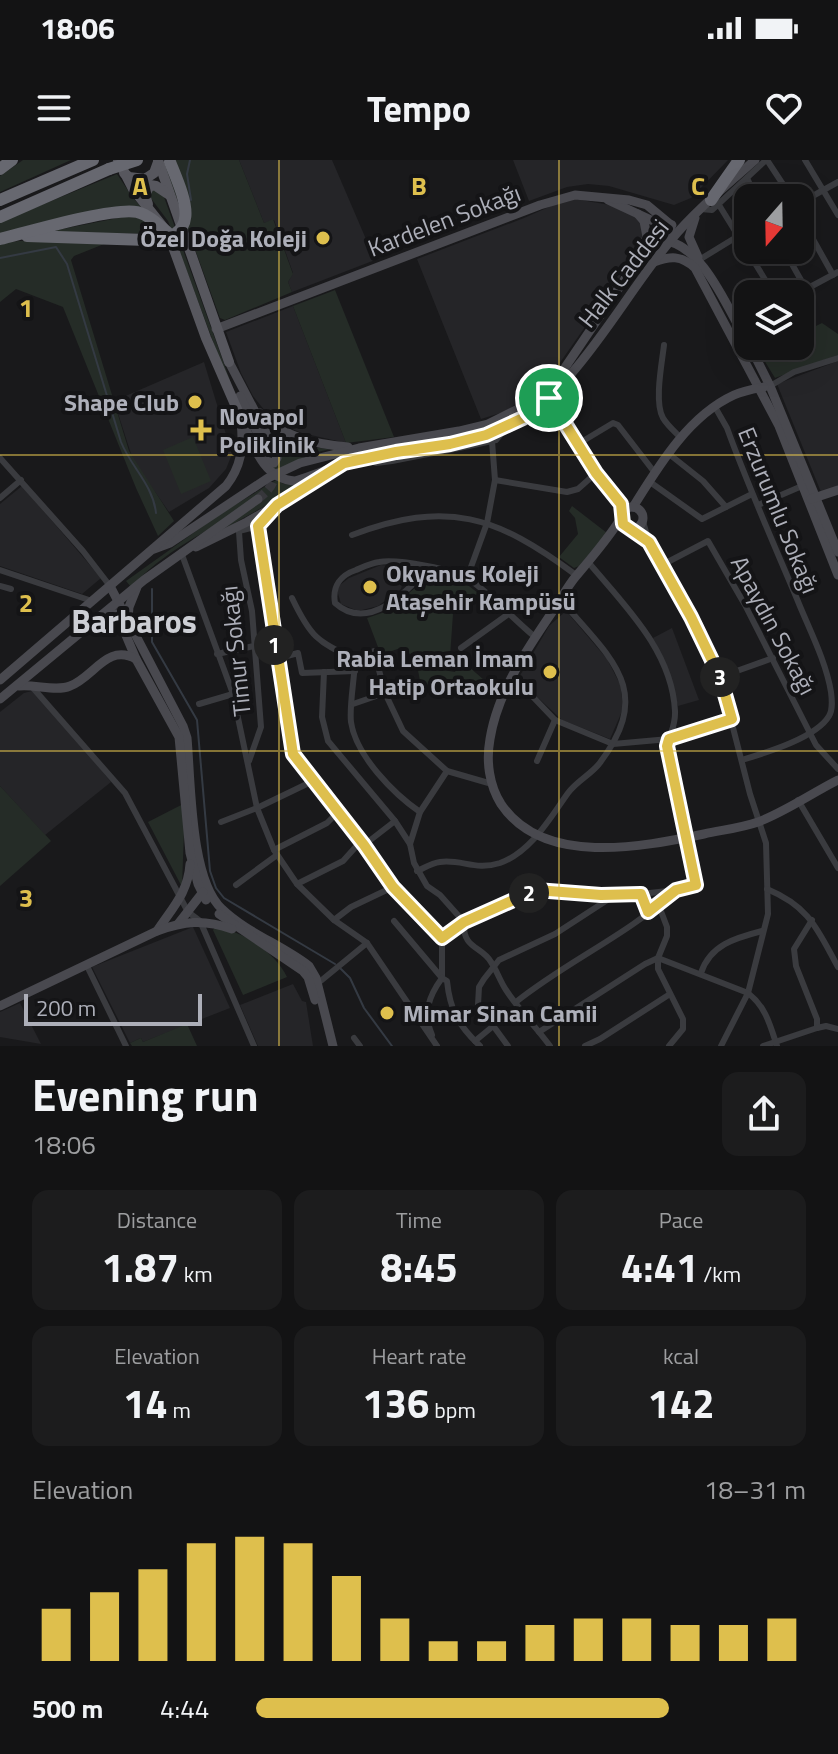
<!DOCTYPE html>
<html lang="en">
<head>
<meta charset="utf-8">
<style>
  body { margin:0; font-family:"Titillium Web",sans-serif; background:#1c1c1d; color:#f1f3f6; height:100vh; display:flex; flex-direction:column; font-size:30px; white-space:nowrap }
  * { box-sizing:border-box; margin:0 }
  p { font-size:26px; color:#9d9ea0 }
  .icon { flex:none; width:44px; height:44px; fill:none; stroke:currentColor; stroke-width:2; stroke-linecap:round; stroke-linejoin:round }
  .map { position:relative; height:886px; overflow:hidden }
  .drawer { display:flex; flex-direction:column; background:#131314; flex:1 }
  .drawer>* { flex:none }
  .needle { width:52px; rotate:200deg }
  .buttons { position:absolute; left:734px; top:24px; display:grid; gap:16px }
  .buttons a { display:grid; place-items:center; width:80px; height:80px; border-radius:16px; background:#131314; box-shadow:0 8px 32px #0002,0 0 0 2px #323234; font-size:40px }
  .scale { position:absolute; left:24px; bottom:20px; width:178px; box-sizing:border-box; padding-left:8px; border:4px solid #adafb9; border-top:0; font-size:22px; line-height:28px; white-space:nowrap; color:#adafb9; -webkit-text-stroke:6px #141416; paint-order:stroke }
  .pin { position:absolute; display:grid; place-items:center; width:68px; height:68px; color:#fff; margin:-34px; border:4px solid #fff; border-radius:50%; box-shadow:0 2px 8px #0007 }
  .km { position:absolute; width:40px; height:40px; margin:-20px; border-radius:50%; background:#222; color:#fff; font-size:22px; line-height:40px; text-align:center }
  .round { display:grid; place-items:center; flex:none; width:84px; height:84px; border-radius:16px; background:#1c1c1d }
  .summary { display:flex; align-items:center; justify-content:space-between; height:136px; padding:0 32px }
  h1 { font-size:44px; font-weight:700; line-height:60px }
  .stats { display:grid; grid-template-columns:repeat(3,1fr); gap:12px; height:136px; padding:8px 32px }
  .stats div { display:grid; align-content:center; border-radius:16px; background:#1c1c1d; text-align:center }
  .stats b { font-size:40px; font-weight:700 }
  .stats small { font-size:22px; font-weight:400 }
  .stats p { font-size:22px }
  .chart { height:224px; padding:16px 32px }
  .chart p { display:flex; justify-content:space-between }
  .chart svg { width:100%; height:144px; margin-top:8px; stroke:#debf4d; stroke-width:6 }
  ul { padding:0 32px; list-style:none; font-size:26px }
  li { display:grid; grid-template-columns:128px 96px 1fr; align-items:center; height:60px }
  li i { height:20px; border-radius:10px; background:#debf4d }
  .status { display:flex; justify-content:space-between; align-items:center; height:56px; padding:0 40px; background:#131314; direction:ltr }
  .status svg { height:22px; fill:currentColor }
  header { display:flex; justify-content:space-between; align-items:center; height:104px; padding:0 32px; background:#131314; font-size:36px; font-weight:700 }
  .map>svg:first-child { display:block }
</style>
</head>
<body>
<div class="status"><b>18:06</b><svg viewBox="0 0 49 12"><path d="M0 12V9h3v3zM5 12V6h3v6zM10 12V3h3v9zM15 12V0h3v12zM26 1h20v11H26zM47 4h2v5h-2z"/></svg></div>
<header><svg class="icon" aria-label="menu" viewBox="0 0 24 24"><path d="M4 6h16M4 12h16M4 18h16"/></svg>Tempo<svg class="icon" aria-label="heart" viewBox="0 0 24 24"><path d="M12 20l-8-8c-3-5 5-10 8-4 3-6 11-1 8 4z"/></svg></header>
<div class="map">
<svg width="838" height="886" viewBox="0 0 838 886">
  <rect width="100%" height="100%" fill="#19191b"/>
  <g fill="#252528">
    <path d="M239 0H332L375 100 292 132 288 122 293 113 274 60 264 63Z"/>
    <path d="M513 0H728L691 38 674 45 609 26 588 24 567 27 529 41Z"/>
    <path d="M569 38 610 45 641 59 644 74 639 90 552 214 507 251 481 259 417 99 524 58Z"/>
    <path d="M293 146 346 283 302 273 287 267 269 256 253 236 241 213 226 172Z"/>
    <path d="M838 201V326L821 332 777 224Z"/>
    <path d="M204 202 232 294 226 309 209 328 169 352 133 300 114 241Z"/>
    <path d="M22 326 101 418 82 434 0 406V344Z"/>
    <path d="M381 405 402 407 406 411 401 429 378 446 358 451 341 444 337 430 340 425 349 418Z"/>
    <path d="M566 451 607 499 621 526 623 549 610 579 562 560 518 519 549 466Z"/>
    <path d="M672 468 699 540 678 546 668 509 653 478Z"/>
    <path d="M32 531 39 534 111 622 45 675 0 626V552L24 533Z"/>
    <path d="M193 767 230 848 143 882 141 878 130 883 92 807Z"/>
    <path d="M293 824 302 841 306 842 313 886H258L240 845Z"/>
    <path d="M20 843 41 884 0 877V852Z"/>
  </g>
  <g fill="#252c27">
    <path d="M23 0H71L0 32V16Z"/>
    <path d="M175 0H239L264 63 273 59 293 114 288 122 292 132 225 160 220 158 164 4Z"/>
    <path d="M117 14 133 38 146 52 0 75V62Z"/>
    <path d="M152 29 161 33 164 37 231 223 226 216 168 61 150 37Z"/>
    <path d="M133 55 150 62 159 74 47 72Z"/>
    <path d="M114 80 74 96 71 100 129 291 174 361 158 376 136 328 63 147 16 129 0 142V83L19 81Z"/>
    <path d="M335 130 394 277 346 283 293 146Z"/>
    <path d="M822 163 838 174V195L775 218 761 195 778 186H800V174Z"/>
    <path d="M268 268 308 287 331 289 313 293 275 311 270 305 275 306Z"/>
    <path d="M193 277 211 321 181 334 163 290Z"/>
    <path d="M276 320 284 324 302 325 222 370 260 342C215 366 166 389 131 427L126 421 220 354Z"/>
    <path d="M572 346 607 373 579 406 574 408 559 397 578 374 575 358 569 351Z"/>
    <path d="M440 416 465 423 478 433 460 453 453 454 449 511 455 512 460 499 492 527 454 518 448 531 421 526 416 500 403 487 381 495 367 458 385 452 429 417Z"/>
    <path d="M0 626 51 681 0 726Z"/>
    <path d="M185 643 182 727 148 662Z"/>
    <path d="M215 767C243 771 275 792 287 817L243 835 213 770Z"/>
    <path d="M187 864 197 886H132L130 883 141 878 143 882Z"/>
  </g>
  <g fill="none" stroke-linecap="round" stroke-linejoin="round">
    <g stroke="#343a43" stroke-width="2">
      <path d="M190 0 187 14 191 40"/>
      <path d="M0 98 56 87 67 104 121 282C131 307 153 325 156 353"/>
      <path d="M152 429V482L197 560 210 711 216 728 224 738 335 804"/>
      <path d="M340 808 350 818 364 848 392 886"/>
    </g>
    <path stroke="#37373b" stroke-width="9" stroke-dasharray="9 4.5" stroke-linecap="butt" d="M258 339C269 330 276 323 274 309"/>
    <g stroke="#3a3b3f" stroke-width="6">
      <path d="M767 0 792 38"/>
      <path d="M805 0 838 55"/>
      <path d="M747 18 756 38"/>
      <path d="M800 43 838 22"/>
      <path d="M719 45 774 134"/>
      <path d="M701 49 712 50 766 0"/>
      <path d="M800 56 833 115"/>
      <path d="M784 90 806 129"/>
      <path d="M699 100 748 70"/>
      <path d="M797 134 838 112"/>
      <path d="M664 185C662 203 654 242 663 258 667 265 675 272 681 278"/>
      <path d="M770 226 794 212 838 198"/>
      <path d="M549 238C570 266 598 335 630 347"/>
      <path d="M715 247 727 268C748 326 773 382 797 439 809 469 826 501 831 532 832 540 833 549 829 556 816 578 765 593 742 600"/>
      <path d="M578 284 613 263 618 265 655 313"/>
      <path d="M669 294 703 321 726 347"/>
      <path d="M0 298 83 391 110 426"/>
      <path d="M364 299 376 303 392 301 469 286 496 280 505 269"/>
      <path d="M495 320 567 332 578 329 596 313"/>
      <path d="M650 322 702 359 752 334"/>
      <path d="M0 338 21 320"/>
      <path d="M758 345 802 326"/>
      <path d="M642 358 649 382 660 406 691 457 720 517 750 634 766 683 768 754 748 833 721 886"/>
      <path d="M258 366 293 594 364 685 393 727 442 778V818L447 821C450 851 459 866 480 886"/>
      <path d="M631 368 649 382"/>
      <path d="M239 371 258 366 272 351"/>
      <path d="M239 372 241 400 252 451 261 567 249 601"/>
      <path d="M352 375C447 339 497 356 576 415"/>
      <path d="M181 392 233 534 257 648 274 690 297 724 334 760 367 783 437 886"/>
      <path d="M660 406 708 381 745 445 816 585 838 609"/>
      <path d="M429 407C407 432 368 473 335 443 332 426 341 415 356 410 363 407 371 403 379 402 398 399 454 409 470 420 492 435 513 459 535 477"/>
      <path d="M0 410 92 441"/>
      <path d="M467 418 487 363 495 320 492 281"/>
      <path d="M0 426 11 429"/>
      <path d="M292 438C310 476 317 482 355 499 355 516 349 546 351 562 356 596 394 634 420 652"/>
      <path d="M461 488 507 455"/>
      <path d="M217 494 254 486"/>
      <path d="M276 499 298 493 302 513 355 511"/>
      <path d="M355 499 374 491 385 533"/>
      <path d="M324 512 322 557 328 581 395 661 410 684 414 703 427 726 440 735 464 762C462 789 482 786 491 802 497 811 500 821 506 830 519 850 536 867 550 886"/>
      <path d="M513 516 555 560 613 584 669 579 732 559"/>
      <path d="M720 517 773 498"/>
      <path d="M33 528 125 633 188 752 200 761 254 886"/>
      <path d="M199 544 233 534"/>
      <path d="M353 544 385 533 403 571 447 611 492 624"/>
      <path d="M537 601 555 560"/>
      <path d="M798 640 838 708"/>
      <path d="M221 662 257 648 313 621"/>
      <path d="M410 684 420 652 447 611"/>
      <path d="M364 685 395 661"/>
      <path d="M274 690 327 663 338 652"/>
      <path d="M417 711C424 708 432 703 440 702 462 699 475 711 500 703 531 692 550 658 568 633 577 621 590 615 599 604 653 533 615 502 566 446L562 437"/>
      <path d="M297 724 343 701 361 681"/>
      <path d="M236 725 277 695"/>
      <path d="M767 729C810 747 817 769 838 807"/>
      <path d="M659 746 667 767V776L658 798V809L683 859V869L669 886"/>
      <path d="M334 760 351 747 393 727"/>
      <path d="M812 760 794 789 796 806 817 859V868"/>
      <path d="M394 761 442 818"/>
      <path d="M442 778 464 762 536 730 601 735 641 734 676 730 696 725 667 592C667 577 676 568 675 551 672 491 625 446 589 403"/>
      <path d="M87 806 126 886"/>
      <path d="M701 813C710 785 735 778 762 771"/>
      <path d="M317 824 367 783"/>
      <path d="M516 842C567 801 628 775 676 730"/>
      <path d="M539 872 645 804 658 798 748 833C766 847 770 865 777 886"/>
      <path d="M432 875C423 854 428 837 442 818"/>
      <path d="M354 878 360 886"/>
      <path d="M475 881 492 867"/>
      <path d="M508 886 478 845 479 827 484 819 499 800 555 774 615 735"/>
      <path d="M585 886 600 879 670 834"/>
      <path d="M763 886 817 868 826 866 838 869"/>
    </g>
    <g stroke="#49494f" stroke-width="9">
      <path d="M608 40 651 60 672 65"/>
      <path d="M695 58 689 77 698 97"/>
      <path d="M641 99 654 84 662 80C704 84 728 151 748 183"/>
      <path d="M654 102C670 96 681 95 695 108L779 266 838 415"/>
      <path d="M216 169 540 45 575 35 629 40 647 45 671 65 670 81"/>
      <path d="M750 186 770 226 838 392"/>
      <path d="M229 202 274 288 277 298 274 303 263 300"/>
      <path d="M240 236 266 291"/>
      <path d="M260 253C285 278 314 284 348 287"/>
      <path d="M240 256C252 281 262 320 295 321 319 314 340 303 365 298 412 288 464 289 507 267 577 231 621 139 671 80 696 50 726 26 755 0"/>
      <path d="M811 339 838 330"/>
      <path d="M633 347C658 307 688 256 734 235 743 231 754 229 764 227"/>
      <circle cx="632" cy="358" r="11"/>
      <path d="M621 358C608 379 593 396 577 415 569 424 563 435 557 445 529 486 498 530 490 579 486 601 489 625 501 644 543 707 642 687 704 674 722 670 741 668 758 662 785 652 812 633 838 620"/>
      <path d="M196 387 247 362 337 310"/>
      <path d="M154 389 170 383 268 318 300 303 359 288 459 271 488 264 526 245 564 209 631 110 647 77 644 61 638 54"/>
      <path d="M110 426 183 566 187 578C191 622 190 720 222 749 247 773 282 785 309 806L316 818 333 886"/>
      <path d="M106 453 117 454 136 499 179 577 190 693 198 724 206 740"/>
      <path d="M128 459 129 447 137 427"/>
      <path d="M0 520 226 326C241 307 244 287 241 263"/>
      <path d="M19 526C35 524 56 532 70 526 94 517 107 483 136 499"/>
      <path d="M0 539 144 420 258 339"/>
      <path d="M219 754 303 811 308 817 315 840"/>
      <path d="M178 764 203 732"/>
      <path d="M157 771C172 748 188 733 190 704"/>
      <path d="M0 846 157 771C184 761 204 759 232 769"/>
    </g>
    <g stroke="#57575e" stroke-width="10">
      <path d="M118 0 133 29 168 73 206 178 240 256"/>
      <path d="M158 0 229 202"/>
      <path d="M124 13 129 17 145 19 154 13 158 2"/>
      <path d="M148 44 145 35 150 25 156 26 168 34"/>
    </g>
    <g stroke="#676870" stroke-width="12">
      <path d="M0 9 12 0"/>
      <path d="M0 40 93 0"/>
      <path d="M711 40 739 0"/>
      <path d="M0 57 109 9"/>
      <path d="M27 76 147 80"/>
      <path d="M0 79C28 72 113 47 137 52 149 55 159 65 168 73"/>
    </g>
    <g stroke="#676870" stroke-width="12">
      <path d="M109 9 137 0"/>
      <path d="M147 80C205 79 184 37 170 2"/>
    </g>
  </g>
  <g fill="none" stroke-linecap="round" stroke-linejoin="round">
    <defs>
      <path id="route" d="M549 238 596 313 621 344 623 364 649 382 691 457 720 517 732 559 669 579 667 586 696 725 676 730 648 752 641 734 601 735 536 730 464 762 442 778 393 727 364 685 293 594 258 366 277 345 344 303 396 292 450 284 486 275 523 258Z"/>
    </defs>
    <use href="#route" stroke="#fff" stroke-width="16"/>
    <use href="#route" stroke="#debf4d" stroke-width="10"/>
  </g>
  <path fill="none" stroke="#debf4d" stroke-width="2" stroke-opacity="0.55" d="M279 0V886M559 0V886M0 295H838M0 591H838"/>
  <g fill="#debf4d" stroke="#141416" stroke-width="3">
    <circle cx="323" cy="78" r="8"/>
    <circle cx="195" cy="242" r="8"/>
    <path d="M197 258h8v8h8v8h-8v8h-8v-8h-8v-8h8z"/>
    <circle cx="370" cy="427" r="8"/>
    <circle cx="550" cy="512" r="8"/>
    <circle cx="387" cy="853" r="8"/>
  </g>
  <g text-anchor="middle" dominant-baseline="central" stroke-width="8" stroke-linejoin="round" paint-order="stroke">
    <g font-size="24" fill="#adafb9" stroke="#141416">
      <text transform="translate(444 60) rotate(-21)">Kardelen Sokağı</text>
      <text transform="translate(623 113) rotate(-52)">Halk Caddesi</text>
      <text transform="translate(779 350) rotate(68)">Erzurumlu Sokağı</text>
      <text transform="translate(774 465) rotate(62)">Apaydın Sokağı</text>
      <text transform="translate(235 491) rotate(-96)">Timur Sokağı</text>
    </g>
    <g font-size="24" font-weight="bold" fill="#adafb9" stroke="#141416" text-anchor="end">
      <text x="307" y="78">Özel Doğa Koleji</text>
      <text x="179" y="242">Shape Club</text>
      <text x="219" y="256" text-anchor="start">Novapol<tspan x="219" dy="28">Poliklinik</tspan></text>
      <text x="386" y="413" text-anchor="start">Okyanus Koleji<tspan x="386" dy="28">Ataşehir Kampüsü</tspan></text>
      <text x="534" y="498">Rabia Leman İmam<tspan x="534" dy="28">Hatip Ortaokulu</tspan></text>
      <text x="403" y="853" text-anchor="start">Mimar Sinan Camii</text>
    </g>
    <g font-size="32" font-weight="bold" fill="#cdcfd5" stroke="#141416">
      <text x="134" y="461">Barbaros</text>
    </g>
  </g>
  <g font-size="26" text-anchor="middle" font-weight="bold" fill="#debf4d" stroke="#141416" stroke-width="8" stroke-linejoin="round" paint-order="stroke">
    <text x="140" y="35">A</text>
    <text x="419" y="35">B</text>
    <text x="698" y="35">C</text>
    <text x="26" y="157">1</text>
    <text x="26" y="452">2</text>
    <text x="26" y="747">3</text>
  </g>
</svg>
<div class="buttons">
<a><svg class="needle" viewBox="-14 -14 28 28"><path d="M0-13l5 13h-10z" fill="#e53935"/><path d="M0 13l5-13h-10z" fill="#9d9ea0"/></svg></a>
<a><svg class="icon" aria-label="layers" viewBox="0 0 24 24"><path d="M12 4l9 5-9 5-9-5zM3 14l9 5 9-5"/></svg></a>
</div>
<div class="scale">200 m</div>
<div class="pin" style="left:549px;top:238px;background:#1e9e55"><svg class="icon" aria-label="arrive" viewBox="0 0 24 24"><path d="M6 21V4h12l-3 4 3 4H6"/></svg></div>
<b class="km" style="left:274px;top:485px">1</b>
<b class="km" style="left:529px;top:733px">2</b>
<b class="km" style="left:720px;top:517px">3</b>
</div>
<section class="drawer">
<div class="summary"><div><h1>Evening run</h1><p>18:06</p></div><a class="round"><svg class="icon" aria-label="share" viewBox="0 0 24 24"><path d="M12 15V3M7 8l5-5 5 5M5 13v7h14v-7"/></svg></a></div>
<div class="stats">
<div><p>Distance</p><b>1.87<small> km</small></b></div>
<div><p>Time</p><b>8:45</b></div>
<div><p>Pace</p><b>4:41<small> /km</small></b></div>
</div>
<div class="stats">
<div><p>Elevation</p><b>14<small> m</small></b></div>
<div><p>Heart rate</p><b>136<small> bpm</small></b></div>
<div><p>kcal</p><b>142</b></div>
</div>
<div class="chart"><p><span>Elevation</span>18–31 m</p>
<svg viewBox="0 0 160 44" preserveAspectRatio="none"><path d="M5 44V28M15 44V23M25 44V16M35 44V8M45 44V6M55 44V8M65 44V18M75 44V31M85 44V38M95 44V38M105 44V33M115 44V31M125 44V31M135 44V33M145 44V33M155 44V31"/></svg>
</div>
<ul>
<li><b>500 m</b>4:44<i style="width:75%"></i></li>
</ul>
</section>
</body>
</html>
